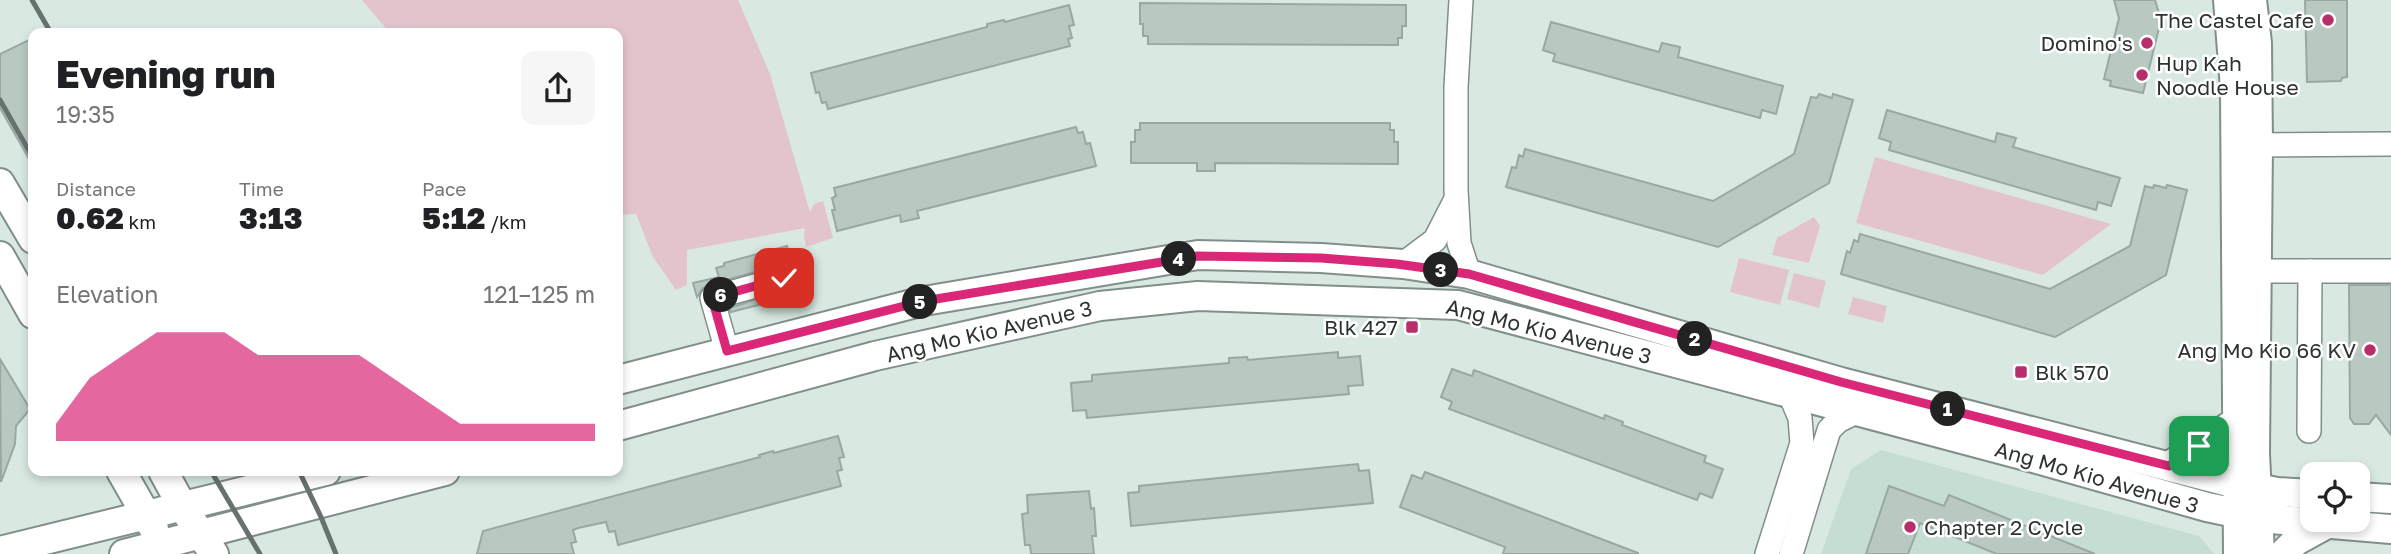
<!DOCTYPE html>
<html lang="en">
<head>
<meta charset="utf-8">
<style>
  body { margin:0; font-family:"Golos Text",sans-serif; background:#f6f6f6; color:#202124; height:100vh; display:flex; flex-direction:column; font-size:26px; white-space:nowrap }
  * { box-sizing:border-box; margin:0 }
  p { font-size:23px; color:#757577 }
  .icon { flex:none; width:38px; height:38px; fill:none; stroke:currentColor; stroke-width:2; stroke-linecap:round; stroke-linejoin:round }
  .map { position:relative; flex:1; overflow:hidden }
  .panel { position:absolute; left:28px; top:28px; width:595px; height:448px; display:flex; flex-direction:column; background:#fff; border-radius:14px; box-shadow:0 4px 10px #0003 }
  .panel>* { flex:none }
  .fabs { position:absolute; left:2300px; top:462px; display:grid; gap:14px }
  .fabs a { display:grid; place-items:center; width:70px; height:70px; border-radius:14px; background:#fff; box-shadow:0 4px 10px #0003; font-size:35px }
  .pin { position:absolute; display:grid; place-items:center; width:60px; height:60px; color:#fff; margin:-30px; border-radius:14px; box-shadow:0 4px 10px #0006 }
  .km { position:absolute; width:35px; height:35px; margin:-18px; border-radius:50%; background:#222; color:#fff; font-size:19px; line-height:35px; text-align:center }
  .round { display:grid; place-items:center; flex:none; width:74px; height:74px; border-radius:14px; background:#f6f6f6 }
  .head { display:flex; align-items:center; justify-content:space-between; height:119px; padding:0 28px }
  h1 { font-size:38px; font-weight:800; line-height:52px }
  .figures { display:grid; grid-template-columns:repeat(3,1fr); gap:10px; height:119px; padding:7px 28px }
  .figures div { display:grid; align-content:center }
  .figures b { font-size:30px; font-weight:800 }
  .figures small { font-size:19px; font-weight:400 }
  .figures p { font-size:19px }
  .chart { height:196px; padding:14px 28px }
  .chart p { display:flex; justify-content:space-between }
  .chart svg { width:100%; height:126px; margin-top:7px; fill:#db2777; opacity:.7 }
  .map>svg:first-child { display:block }
</style>
</head>
<body>
<div class="map">
<svg width="2391" height="554" viewBox="0 0 2391 554">
  <rect width="100%" height="100%" fill="#d9e9e2"/>
  <path fill="#c6ddd2" d="M1881 450 2199 536 2214 554H1821L1851 469Z"/>
  <g fill="#e3c4cd">
    <path d="M362 0H738L770 74 810 212 814 204 823 201 833 238 806 247 804 235 805 228 687 250V285L676 290 653 257 636 214 618 215V33H390Z"/>
    <path d="M1875 157 2111 224 2043 275 1856 223Z"/>
    <path d="M1814 217 1820 226 1809 263 1772 255 1777 238Z"/>
    <path d="M1739 258 1789 270 1780 305 1730 292Z"/>
    <path d="M1794 273 1826 281 1819 308 1787 299Z"/>
    <path d="M1853 297 1887 306 1883 323 1848 314Z"/>
  </g>
  <g fill="#b9c9c2" stroke="#99a8a2" stroke-width="2">
    <path d="M2114 0H2155L2161 20 2143 93 2110 86 2111 81 2104 79 2119 18Z"/>
    <path d="M2305 0H2347V77L2342 78 2341 81 2307 82Z"/>
    <path d="M1140 3 1406 5V26H1402V38H1398V45L1148 44V36H1143V24H1140Z"/>
    <path d="M1069 5 1074 25 1069 26 1072 38 1068 39 1070 46 828 109 826 102 822 103 819 92 816 93 811 73 987 27V24L1004 20 1005 22Z"/>
    <path d="M1551 22 1659 52 1662 43 1680 47 1678 57 1783 86 1776 114 1762 110 1760 118 1553 61 1555 54 1543 50Z"/>
    <path d="M33 38V166L0 108V54Z"/>
    <path d="M1819 94 1832 98 1833 94 1853 100 1829 183 1718 247 1506 187 1512 167 1516 168 1519 155 1523 157 1525 149 1713 201 1794 154 1811 97 1817 98Z"/>
    <path d="M1887 110 1995 142 1997 133 2016 138 2013 147 2120 178 2111 206 2098 202 2096 210 1889 150 1891 142 1879 138Z"/>
    <path d="M1140 123H1390V130H1394V142H1398V164L1215 163V171H1197V163H1131V142H1135V130H1140Z"/>
    <path d="M1076 127 1078 133 1083 132 1086 144 1090 143 1096 166 917 211 919 218 901 222 900 215 837 231 832 210H835L832 198 836 196 834 188Z"/>
    <path d="M2154 185 2166 188 2167 185 2187 190 2166 275 2055 337 1841 274 1847 251 1850 253 1854 240 1858 242 1860 234 2050 289 2130 246 2145 186 2153 188Z"/>
    <path d="M787 246 793 267 780 265 708 285 702 289 697 297 693 283 719 277 716 268 724 266V263Z"/>
    <path d="M795 269H798L804 293 731 312 729 308 793 288 798 281Z"/>
    <path d="M2349 285H2391V435L2376 415 2369 424H2354L2350 418Z"/>
    <path d="M1338 352V358L1360 356 1363 385 1348 386 1349 394 1087 418 1086 410 1073 411 1071 383 1092 381V375L1229 363V358L1247 357 1248 360Z"/>
    <path d="M0 359 30 409 16 426 15 444 1 482Z"/>
    <path d="M1452 369 1472 376 1474 370 1604 419 1605 415 1623 422 1622 425 1706 456 1704 462 1723 469 1712 498 1700 493 1697 500 1449 409 1452 402 1441 397Z"/>
    <path d="M838 436 844 457 839 458 842 470 837 471 841 486 618 545 615 531 609 532 606 522 578 528 573 530 576 542 571 543 574 554H477L483 531 760 457 759 455 773 451 774 453Z"/>
    <path d="M1358 464 1359 471 1369 470 1373 503 1131 526 1128 493 1139 492V486Z"/>
    <path d="M1425 472 1638 553V554H1503L1505 547 1400 507 1412 475 1422 479Z"/>
    <path d="M1889 486 1944 506 1949 495 2095 554H1997L1920 523 1908 554H1866Z"/>
    <path d="M1089 491 1091 509 1094 508 1096 536H1092L1094 554H1031L1030 545H1025L1022 514 1028 513 1027 495Z"/>
  </g>
  <g fill="none" stroke-linecap="round" stroke-linejoin="round">
    <defs>
      <g id="minor">
        <path d="M1461 0 1456 87V190L1459 243 1469 274"/>
        <path d="M2242 145 2391 144"/>
        <path d="M1403 264 1435 240 1456 199"/>
        <path d="M2257 271H2391"/>
        <path d="M727 351 712 298 784 278"/>
        <path d="M2309 431 2310 271"/>
        <path d="M1767 554 1802 443 1800 418 1789 392"/>
        <path d="M1791 554 1829 430 1838 421 1858 411"/>
      </g>
      <g id="major">
        <path d="M2228 0 2235 89 2238 554"/>
        <path d="M2252 0 2257 43 2258 145 2255 454 2260 554"/>
        <path d="M0 183 33 239"/>
        <path d="M0 256 33 314"/>
        <path d="M618 380 924 301 1198 255 1321 258 1403 264 1469 274 1841 382 2236 484 2277 492 2312 494"/>
        <path d="M618 426 875 356 1100 306 1198 296 1458 305 2037 459 2207 507 2259 518 2391 529"/>
        <path d="M2169 466 2236 422"/>
        <path d="M121 471 154 529"/>
        <path d="M163 471 182 506 214 554"/>
        <path d="M2357 497 2391 499"/>
        <path d="M0 551 326 471"/>
        <path d="M124 554 445 471"/>
        <path d="M2283 554 2296 541 2327 524"/>
      </g>
    </defs>
    <use href="#minor" stroke="#808f88" stroke-width="26"/>
    <use href="#major" stroke="#808f88" stroke-width="32"/>
    <use href="#minor" stroke="#fff" stroke-width="23"/>
    <use href="#major" stroke="#fff" stroke-width="28"/>
    <g stroke="#68726d" stroke-width="5">
      <path d="M32 0 51 33"/>
      <path d="M0 100 33 158"/>
      <path d="M211 471 260 554"/>
      <path d="M299 471 321 517 336 554"/>
    </g>
  </g>
  <g fill="none" stroke-linecap="round" stroke-linejoin="round">
    <defs>
      <path id="route" d="M784 278 712 298 727 351 924 301 1198 256 1321 258 1397 264 1469 274 1841 382 2169 466 2199 446"/>
    </defs>
    <use href="#route" stroke="#fff" stroke-width="14"/>
    <use href="#route" stroke="#db2777" stroke-width="9"/>
  </g>
  <g fill="#b72e6b" stroke="#fff" stroke-width="2.5">
    <circle cx="2328" cy="20" r="7"/>
    <circle cx="2147" cy="43" r="7"/>
    <circle cx="2142" cy="75" r="7"/>
    <rect x="1405" y="320" width="14" height="14" rx="3.5"/>
    <circle cx="2370" cy="350" r="7"/>
    <rect x="2014" y="365" width="14" height="14" rx="3.5"/>
    <circle cx="1910" cy="527" r="7"/>
  </g>
  <g text-anchor="middle" dominant-baseline="central" stroke-width="5" stroke-linejoin="round" paint-order="stroke">
    <g font-size="21" fill="#2d3330" stroke="#fff" text-anchor="end">
      <text x="2314" y="20">The Castel Cafe</text>
      <text x="2133" y="43">Domino's</text>
      <text x="2156" y="63" text-anchor="start">Hup Kah<tspan x="2156" dy="24">Noodle House</tspan></text>
      <text x="1398" y="327">Blk 427</text>
      <text x="2356" y="350">Ang Mo Kio 66 KV</text>
      <text x="2035" y="372" text-anchor="start">Blk 570</text>
      <text x="1924" y="527" text-anchor="start">Chapter 2 Cycle</text>
    </g>
    <g font-size="21" fill="#2d3330" stroke="#fff">
      <text transform="translate(989 331) rotate(-13)">Ang Mo Kio Avenue 3</text>
      <text transform="translate(1549 331) rotate(14)">Ang Mo Kio Avenue 3</text>
      <text transform="translate(2097 477) rotate(16)">Ang Mo Kio Avenue 3</text>
    </g>
  </g>
</svg>
<div class="fabs">
<a><svg class="icon" aria-label="locate" viewBox="0 0 24 24"><circle cx="12" cy="12" r="6"/><path d="M12 2v4M12 18v4M2 12h4M18 12h4"/></svg></a>
</div>
<div class="pin" style="left:2199px;top:446px;background:#1e9e55"><svg class="icon" aria-label="arrive" viewBox="0 0 24 24"><path d="M6 21V4h12l-3 4 3 4H6"/></svg></div>
<div class="pin" style="left:784px;top:278px;background:#d93025"><svg class="icon" aria-label="check" viewBox="0 0 24 24"><path d="M5 12l5 5 9-10"/></svg></div>
<b class="km" style="left:1948px;top:409px">1</b>
<b class="km" style="left:1695px;top:339px">2</b>
<b class="km" style="left:1441px;top:270px">3</b>
<b class="km" style="left:1179px;top:259px">4</b>
<b class="km" style="left:920px;top:302px">5</b>
<b class="km" style="left:721px;top:295px">6</b>
<section class="panel">
<div class="head"><div><h1>Evening run</h1><p>19:35</p></div><a class="round"><svg class="icon" aria-label="share" viewBox="0 0 24 24"><path d="M12 15V3M7 8l5-5 5 5M5 13v7h14v-7"/></svg></a></div>
<div class="figures">
<div><p>Distance</p><b>0.62<small> km</small></b></div>
<div><p>Time</p><b>3:13</b></div>
<div><p>Pace</p><b>5:12<small> /km</small></b></div>
</div>
<div class="chart"><p><span>Elevation</span>121–125 m</p>
<svg viewBox="0 0 160 44" preserveAspectRatio="none"><path d="M0 44V38L10 22L20 14L30 6L40 6L50 6L60 14L70 14L80 14L90 14L100 22L110 30L120 38L130 38L140 38L150 38L160 38V44z"/></svg>
</div>
</section>
</div>
</body>
</html>
